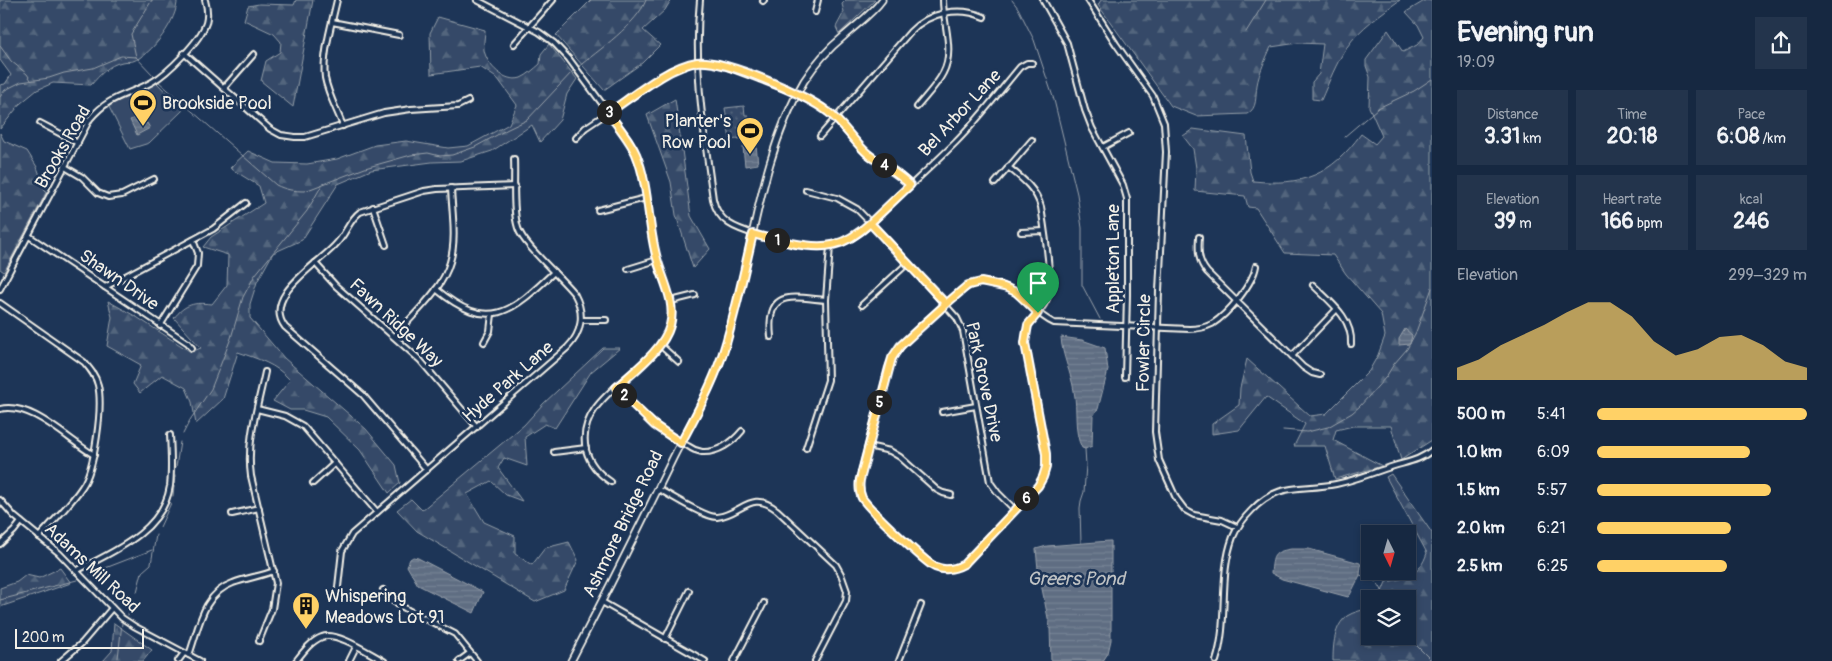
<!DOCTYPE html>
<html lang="en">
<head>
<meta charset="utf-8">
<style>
  body { margin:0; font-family:Pangolin,sans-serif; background:#23344c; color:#f1f3f6; height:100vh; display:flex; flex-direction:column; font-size:19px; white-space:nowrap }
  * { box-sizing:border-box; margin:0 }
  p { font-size:16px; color:#9ea6b1 }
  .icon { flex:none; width:28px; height:28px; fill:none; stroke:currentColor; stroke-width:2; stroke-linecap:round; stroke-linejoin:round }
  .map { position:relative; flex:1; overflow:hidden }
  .sheet { display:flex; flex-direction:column; background:#162841; width:400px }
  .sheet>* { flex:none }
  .needle { width:32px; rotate:175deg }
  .fabs { position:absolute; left:1361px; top:525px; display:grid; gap:10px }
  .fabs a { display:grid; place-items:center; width:55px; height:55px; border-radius:0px; background:#162841; box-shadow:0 2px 8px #0003,0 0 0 1px #35445a; font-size:25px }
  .scale { position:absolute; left:15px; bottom:12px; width:129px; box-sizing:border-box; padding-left:5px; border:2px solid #f4f1e8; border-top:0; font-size:14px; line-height:18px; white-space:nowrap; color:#f4f1e8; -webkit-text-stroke:4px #1d3557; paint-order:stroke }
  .pin { position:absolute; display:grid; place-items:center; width:42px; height:42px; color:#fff; margin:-51px -21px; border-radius:50% 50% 50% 0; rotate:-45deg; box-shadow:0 0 5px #0007 }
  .pin .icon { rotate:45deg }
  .km { position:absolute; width:25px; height:25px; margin:-12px; border-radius:50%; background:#222; color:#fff; font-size:14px; line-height:25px; text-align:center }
  .round { display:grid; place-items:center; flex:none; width:52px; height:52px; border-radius:0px; background:#23344c }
  .overview { display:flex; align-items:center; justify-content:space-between; height:85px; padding:0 25px }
  h1 { font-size:28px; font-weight:700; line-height:38px }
  .stats { display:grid; grid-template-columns:repeat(3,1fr); gap:8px; height:85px; padding:5px 25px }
  .stats div { display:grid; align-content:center; border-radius:0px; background:#23344c; text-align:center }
  .stats b { font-size:21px; font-weight:700 }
  .stats small { font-size:14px; font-weight:400 }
  .stats p { font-size:14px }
  .chart { height:140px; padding:10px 25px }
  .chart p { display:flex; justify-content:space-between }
  .chart svg { width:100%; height:90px; margin-top:5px; fill:#ffd166; opacity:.7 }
  ul { padding:0 25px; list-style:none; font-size:16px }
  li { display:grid; grid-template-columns:80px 60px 1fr; align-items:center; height:38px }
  li i { height:12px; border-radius:6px; background:#ffd166 }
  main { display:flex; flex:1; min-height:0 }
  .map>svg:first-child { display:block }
</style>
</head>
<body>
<main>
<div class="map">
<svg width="1432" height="661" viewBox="0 0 1432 661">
  <defs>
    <pattern id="forest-firs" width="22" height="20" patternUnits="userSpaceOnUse" patternTransform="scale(1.25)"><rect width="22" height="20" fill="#354a67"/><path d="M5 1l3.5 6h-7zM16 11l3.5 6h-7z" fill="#53657d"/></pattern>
    <pattern id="park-dots" width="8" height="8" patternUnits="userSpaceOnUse" patternTransform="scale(1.25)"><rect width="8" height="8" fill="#354a67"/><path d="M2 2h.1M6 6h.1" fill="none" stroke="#53657d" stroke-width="1.8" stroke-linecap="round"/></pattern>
    <pattern id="water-rules" width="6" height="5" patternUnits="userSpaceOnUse" patternTransform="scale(1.25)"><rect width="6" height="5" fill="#5e6d82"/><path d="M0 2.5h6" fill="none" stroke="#768294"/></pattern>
  </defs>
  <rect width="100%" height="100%" fill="#1d3557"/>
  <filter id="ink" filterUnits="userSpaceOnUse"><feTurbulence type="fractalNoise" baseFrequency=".02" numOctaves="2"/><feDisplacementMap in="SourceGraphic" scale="10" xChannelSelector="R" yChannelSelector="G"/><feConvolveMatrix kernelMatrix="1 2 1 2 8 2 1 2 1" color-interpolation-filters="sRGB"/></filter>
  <g filter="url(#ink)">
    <g fill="url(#forest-firs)" stroke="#949ea8">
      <path d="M0 0H177C178 19 152 55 133 61 130 62 125 61 122 62 108 65 100 75 91 85L53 83 37 90 21 103 0 129V85L5 84 11 75 0 60Z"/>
      <path d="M296 0H313L293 107 261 81 266 61 280 52 281 42 274 34 244 20 248 6 259 4 294 5Z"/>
      <path d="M591 0H671L665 10 643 30 660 45 642 63 604 90 556 35Z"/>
      <path d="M846 0H875L839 34 836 27 844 12 842 4Z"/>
      <path d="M1101 0H1400C1382 13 1360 28 1347 47 1336 63 1329 82 1321 100L1312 99V82L1319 74 1323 44 1298 43 1271 47C1266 58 1259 73 1257 85 1255 97 1258 108 1247 114L1196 116 1171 106 1098 5Z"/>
      <path d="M1426 0 1432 1V440L1401 460 1391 426H1353L1336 430 1333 440 1382 466 1335 479 1325 446H1294L1305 424 1266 397 1239 430 1212 434V424L1239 405 1240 388 1247 359 1310 416 1326 414 1369 371 1378 355 1385 336 1381 314 1346 274 1333 255 1285 253 1256 208 1248 207 1245 196 1195 191 1196 168 1193 149 1183 136 1193 129 1246 136 1250 172 1253 181C1303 186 1330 176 1361 134L1375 144 1382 136 1369 107 1370 77 1366 66V60L1388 30 1403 52 1417 45 1424 37 1418 25 1406 12Z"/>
      <path d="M438 17 485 30C485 36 483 44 484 50 487 66 505 83 521 78 528 75 534 69 540 64L541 54 549 44 577 79 567 94 560 120 540 142 532 125 492 151 461 161 432 162 371 170 338 184 302 240 273 253 257 282 250 304V318L284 358 366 429 396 465 400 483 389 493 360 450 326 417 303 410H290L273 401 290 380C276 364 258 359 238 352L223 399 196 424 192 402 186 388 162 375 140 393 133 384 141 365 107 346 112 317 108 301 135 316 191 352 201 348 174 318C185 304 194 302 212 304L227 285 228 255 203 247 211 237 264 203 259 186 230 168 248 151 275 163 307 164 337 159 375 145 406 141 448 148 468 146 509 124 517 105 498 79 480 67 431 74 430 33Z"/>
      <path d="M675 99 691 216 710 249 693 268 676 215 671 182 647 115Z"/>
      <path d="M0 133 4 141 27 151 37 167 46 193 4 272 0 269Z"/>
      <path d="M603 348H620L591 372 555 428 545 424 525 437 527 466 504 458 498 468 522 501 506 495 491 481 467 494 484 522 515 536V554L532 565 545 548 569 542 578 560 564 590 535 602 417 531 397 510 411 499 422 510 524 425 543 404Z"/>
      <path d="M1391 474 1432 533V661H1333C1333 646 1334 626 1347 616 1353 612 1363 610 1370 608V636H1408V599H1379L1386 582C1408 578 1419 576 1427 553L1386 477Z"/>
      <path d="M60 568 71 583 0 607V588L17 582 26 575 39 578Z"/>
      <path d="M114 623 152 650 143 661H103L112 651Z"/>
    </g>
    <path fill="url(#park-dots)" stroke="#949ea8" d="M744 106 745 115H748L751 137 730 140 725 108Z"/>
    <path fill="#354a67" stroke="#949ea8" d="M157 83 183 110 149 143 130 149 108 105Z"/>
    <g fill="url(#water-rules)" stroke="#9aa2ab">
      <path d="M137 117 141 125 147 123 150 128 137 135 130 120Z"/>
      <path d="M756 145 758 164 745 166 743 147Z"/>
      <path d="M1405 329 1412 335 1410 344 1399 345V339Z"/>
      <path d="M1061 337 1082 340 1105 348 1108 370 1098 409 1093 416 1092 446 1085 449 1082 448C1073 431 1078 410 1074 391 1071 372 1062 356 1061 337Z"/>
      <path d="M1109 541H1111V640L1108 653 1103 661H1051L1050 628 1038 569 1036 549 1047 546Z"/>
      <path d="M1291 549H1309L1360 563 1361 566 1360 575 1350 595 1348 597 1282 579 1271 573C1273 556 1272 552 1291 549Z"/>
      <path d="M413 557 418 558 483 592 474 613 418 585 407 566 410 559Z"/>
    </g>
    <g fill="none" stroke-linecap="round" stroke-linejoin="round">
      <g stroke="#9aa2ab" stroke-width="1">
        <path d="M152 0 131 34 136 57 154 76"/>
        <path d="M1012 0 1018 8 1034 40 1054 100 1077 194 1082 228V285L1100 319"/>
        <path d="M1246 32 1266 0"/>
        <path d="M0 46 11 61 27 74 31 80"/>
        <path d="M578 67C598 51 638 23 646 0"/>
        <path d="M159 82 276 185C286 190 294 191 305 191L365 168 411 155 428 153 440 156 452 155 475 147 508 129 527 120 573 71"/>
        <path d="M0 97 5 90 21 82 49 78 64 73 93 68 121 56 136 57"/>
        <path d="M1344 137 1378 108 1414 91 1432 79"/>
        <path d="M1283 430 1307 432 1328 427 1352 413 1360 406 1386 377 1394 364 1407 349 1416 332 1432 288"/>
        <path d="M183 434 190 420 211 389 231 338 243 297 255 275 307 211 322 185"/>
        <path d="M176 467 180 442"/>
        <path d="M173 496 175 476"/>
        <path d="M160 527 171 503"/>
        <path d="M1081 543 1080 508 1081 501 1084 492 1086 465 1085 449"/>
        <path d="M90 574 152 550"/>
        <path d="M1360 575C1376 580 1380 582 1385 599"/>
        <path d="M137 592 142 572 151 564 156 535"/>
        <path d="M0 600 77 580"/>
        <path d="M128 615 132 600"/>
        <path d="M1408 632 1414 643 1432 661"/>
        <path d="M118 658 122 623"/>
      </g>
      <defs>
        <g id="minor">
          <path d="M337 0C332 23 322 55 325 78 328 94 337 110 343 126"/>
          <path d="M477 0 539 32 554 43 569 59 629 140C649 173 647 220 656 258 660 275 670 291 672 308 672 314 672 321 670 327 656 372 573 395 586 450 590 465 599 474 611 482"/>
          <path d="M700 0C693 67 704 133 713 199 718 224 738 229 760 236 783 243 816 251 838 244 861 237 878 216 895 200 915 181 936 162 956 142 979 119 999 92 1020 67L1027 63H1032"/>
          <path d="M1043 0 1067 43 1085 110 1092 128 1123 185 1127 199V295L1125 377"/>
          <path d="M1088 0 1116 44 1153 96 1164 123 1166 152 1159 291 1155 432 1159 460 1176 498 1185 510 1194 515 1222 520 1237 527"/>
          <path d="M763 1 764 0"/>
          <path d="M815 12 818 0"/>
          <path d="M332 22 399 35"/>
          <path d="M514 44 553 0"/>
          <path d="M184 53 270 129 281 135 295 137H305L384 113 411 109 458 106 468 101"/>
          <path d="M224 88 254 54"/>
          <path d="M917 107C926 96 937 85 943 73 955 51 943 24 943 0"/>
          <path d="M40 123 78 143"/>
          <path d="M820 136 910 32C929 12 959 6 984 17"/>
          <path d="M576 138 585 128 670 71 697 62 717 63 790 91 822 107 835 118 866 153 895 171 910 185"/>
          <path d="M1103 147 1129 133"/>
          <path d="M65 167 82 177 98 193 108 197 122 195 154 179"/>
          <path d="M1008 167C1023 179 1036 189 1041 207 1044 226 1053 282 1048 296 1042 316 1025 317 1025 343L1046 454C1047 467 1045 475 1038 486L964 564C955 569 945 571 935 567 926 563 868 508 862 498 859 492 859 487 859 480L888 368C895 344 941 309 961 291 978 277 1004 282 1020 296 1031 305 1040 317 1054 323L1189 329C1197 329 1204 328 1212 324 1228 314 1253 284 1256 266"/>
          <path d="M995 183 1032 140"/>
          <path d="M806 190 837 198 857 209 888 241 957 318 963 331 990 482 998 493 1015 510"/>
          <path d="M373 207 386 245"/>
          <path d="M598 210 646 198"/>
          <path d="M1021 232 1044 231"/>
          <path d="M29 236 188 343 192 348"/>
          <path d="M1199 237C1198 251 1198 261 1207 272L1303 367 1312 373 1320 375"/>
          <path d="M315 263 336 286 420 360 477 427"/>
          <path d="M628 269 657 260"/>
          <path d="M1313 285C1329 301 1353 318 1351 344"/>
          <path d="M105 287 213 229 246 203"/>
          <path d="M0 289 90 119C110 95 127 96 152 82 168 73 200 41 206 23 208 16 207 7 205 0"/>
          <path d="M436 289C489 333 511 313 554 272"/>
          <path d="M671 301 695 295"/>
          <path d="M0 303 84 362C90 369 96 376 98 385 103 407 95 469 82 487 70 505 53 521 39 537"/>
          <path d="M862 305 908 263"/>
          <path d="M581 320H606"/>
          <path d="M160 326 197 266 198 253 193 240"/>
          <path d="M395 336C414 313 442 291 450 262 457 239 452 212 451 188"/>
          <path d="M771 337C766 289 790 297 826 300"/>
          <path d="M484 342 490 331 492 314"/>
          <path d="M660 345 679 362"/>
          <path d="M1292 356 1337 309"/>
          <path d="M616 388C638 410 659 432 688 446 692 449 697 451 702 452 718 453 733 442 742 431"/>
          <path d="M0 409C31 401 68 440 94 455"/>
          <path d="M257 409 285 416 303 426 377 512"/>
          <path d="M942 412 976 406"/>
          <path d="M868 446 890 451 900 457 937 490 943 493 951 495"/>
          <path d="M806 448 828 380 826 300 830 246"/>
          <path d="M554 452 586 448"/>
          <path d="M427 470 363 395 285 327C261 295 321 263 337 243 346 234 349 220 360 212L424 191 437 189 515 186"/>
          <path d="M313 483 335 463"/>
          <path d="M658 489C671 495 705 518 717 517 742 514 751 489 777 510L836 565 841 574 847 591 846 601 815 661"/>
          <path d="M0 500 14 516 59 553 122 618 134 626 200 661"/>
          <path d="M232 514 259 508"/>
          <path d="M0 544 14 531 21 522"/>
          <path d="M76 571C112 552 163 532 170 486 172 469 171 452 170 435"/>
          <path d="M383 590 388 598 408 610 455 634 477 661"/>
          <path d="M337 596 342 551 352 534 567 348C582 333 585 314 575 295 562 278 523 245 518 228 512 210 515 178 514 159"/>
          <path d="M602 602 705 661"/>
          <path d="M665 639 689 591"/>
          <path d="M259 641 272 609 276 583 251 476C246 441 258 406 265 372"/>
          <path d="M189 655C199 628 202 594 233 583 246 578 261 576 274 571"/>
          <path d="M61 661 82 643 112 608"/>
          <path d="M178 661 184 653"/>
          <path d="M296 661C303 652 311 641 322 637 337 631 370 654 384 661"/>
          <path d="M349 661 356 647"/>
          <path d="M459 661 470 653"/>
          <path d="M734 661 764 603"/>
          <path d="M899 661 921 605"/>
          <path d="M1216 661C1229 621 1218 577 1233 537 1237 527 1244 518 1252 510 1280 481 1301 491 1336 484 1356 480 1374 472 1394 466 1407 462 1421 460 1432 450"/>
        </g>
        <path id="secondary" d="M571 661C606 594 640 526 673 458 690 424 710 392 722 356 752 266 756 165 804 81 815 64 828 49 844 36 857 24 872 14 882 0"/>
      </defs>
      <use href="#minor" stroke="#f4f1e8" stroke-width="8"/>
      <use href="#secondary" stroke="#f4f1e8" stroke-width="9"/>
      <use href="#minor" stroke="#1d3557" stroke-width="4"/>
      <use href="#secondary" stroke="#1d3557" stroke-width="5.5"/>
    </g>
  </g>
  <g fill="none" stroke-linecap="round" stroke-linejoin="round" filter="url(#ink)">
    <defs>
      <path id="route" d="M1038 313 1016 292 1004 287 981 282 968 285 946 304 870 223C844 247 826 250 791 243 778 240 766 238 753 234 743 275 735 317 722 356 711 387 696 415 681 443L654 425 616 388C634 371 664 349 670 325 676 304 664 282 658 262 647 227 650 188 636 154 629 139 618 126 608 113 632 97 669 66 697 62 725 59 806 95 828 112 843 123 853 141 867 153 881 165 897 172 910 185L870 223 946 304 900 346 892 358 860 480C859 487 859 492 862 498 868 508 926 563 935 567 945 571 955 569 964 564L1038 486 1043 477 1046 467V454L1025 343 1028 325 1038 313"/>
    </defs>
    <use href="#route" stroke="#fff" stroke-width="10"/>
    <use href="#route" stroke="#ffd166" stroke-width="6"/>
  </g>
  <defs>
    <symbol id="stadium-pin" viewBox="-11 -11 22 30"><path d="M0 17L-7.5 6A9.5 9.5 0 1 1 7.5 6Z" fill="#ffd166" stroke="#1d3557"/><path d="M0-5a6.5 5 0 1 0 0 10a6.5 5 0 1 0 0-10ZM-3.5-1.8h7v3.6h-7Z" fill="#111"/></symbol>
    <symbol id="building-pin" viewBox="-11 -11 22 30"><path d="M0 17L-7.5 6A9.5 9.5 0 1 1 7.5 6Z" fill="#ffd166" stroke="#1d3557"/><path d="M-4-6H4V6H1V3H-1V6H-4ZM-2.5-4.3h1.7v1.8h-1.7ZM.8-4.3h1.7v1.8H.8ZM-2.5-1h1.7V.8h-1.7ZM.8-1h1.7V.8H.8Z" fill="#111"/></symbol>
  </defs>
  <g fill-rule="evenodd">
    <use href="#stadium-pin" x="127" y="87" width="32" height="43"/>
    <use href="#stadium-pin" x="734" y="115" width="32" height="43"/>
    <use href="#building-pin" x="290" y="590" width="32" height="43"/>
  </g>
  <g text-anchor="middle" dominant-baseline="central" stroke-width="5" stroke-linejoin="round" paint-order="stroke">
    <g font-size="18" fill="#f4f1e8" stroke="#1d3557" text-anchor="start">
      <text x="162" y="103">Brookside Pool</text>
      <text x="731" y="121" text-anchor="end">Planter's<tspan x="731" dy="21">Row Pool</tspan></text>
      <text x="325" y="596">Whispering<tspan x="325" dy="21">Meadows Lot 91</tspan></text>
    </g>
    <g font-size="18" fill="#f4f1e8" stroke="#1d3557">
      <text transform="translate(960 113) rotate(-47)">Bel Arbor Lane</text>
      <text transform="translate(63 147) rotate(-60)">Brooks Road</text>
      <text transform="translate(1113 259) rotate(-90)">Appleton Lane</text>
      <text transform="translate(119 280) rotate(35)">Shawn Drive</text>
      <text transform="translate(396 323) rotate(43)">Fawn Ridge Way</text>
      <text transform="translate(1144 343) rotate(-89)">Fowler Circle</text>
      <text transform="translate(508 382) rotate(-41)">Hyde Park Lane</text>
      <text transform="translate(984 382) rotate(78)">Park Grove Drive</text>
      <text transform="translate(623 524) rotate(-64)">Ashmore Bridge Road</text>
      <text transform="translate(92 568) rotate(43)">Adams Mill Road</text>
    </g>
    <g font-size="19" font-style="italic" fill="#c0c3c4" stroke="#1d3557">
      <text x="1076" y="579">Greers Pond</text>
    </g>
  </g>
</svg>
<div class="fabs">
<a><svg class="needle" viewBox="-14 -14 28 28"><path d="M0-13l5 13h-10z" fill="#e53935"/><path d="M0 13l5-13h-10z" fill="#9ea6b1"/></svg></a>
<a><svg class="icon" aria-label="layers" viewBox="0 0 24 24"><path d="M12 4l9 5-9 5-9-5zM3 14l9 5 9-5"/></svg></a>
</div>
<div class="scale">200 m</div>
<div class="pin" style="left:1038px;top:313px;background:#1e9e55"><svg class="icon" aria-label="arrive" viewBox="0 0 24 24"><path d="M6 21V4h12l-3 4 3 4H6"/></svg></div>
<b class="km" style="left:777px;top:240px">1</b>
<b class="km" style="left:624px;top:395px">2</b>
<b class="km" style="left:609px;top:112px">3</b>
<b class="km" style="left:884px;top:165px">4</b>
<b class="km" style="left:879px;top:402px">5</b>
<b class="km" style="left:1026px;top:498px">6</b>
</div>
<section class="sheet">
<div class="overview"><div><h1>Evening run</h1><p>19:09</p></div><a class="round"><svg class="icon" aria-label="share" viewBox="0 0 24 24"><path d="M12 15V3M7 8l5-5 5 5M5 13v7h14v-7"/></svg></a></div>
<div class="stats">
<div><p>Distance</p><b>3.31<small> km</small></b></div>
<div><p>Time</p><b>20:18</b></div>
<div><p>Pace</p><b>6:08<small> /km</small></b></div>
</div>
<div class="stats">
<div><p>Elevation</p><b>39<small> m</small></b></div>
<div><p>Heart rate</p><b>166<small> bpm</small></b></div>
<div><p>kcal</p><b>246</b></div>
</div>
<div class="chart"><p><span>Elevation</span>299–329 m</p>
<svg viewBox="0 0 160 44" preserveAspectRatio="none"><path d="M0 44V38L10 34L20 27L30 22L40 17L50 11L60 6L70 6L80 13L90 25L100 32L110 29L120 23L130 22L140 27L150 35L160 38V44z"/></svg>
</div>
<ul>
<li><b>500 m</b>5:41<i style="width:100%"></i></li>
<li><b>1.0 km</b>6:09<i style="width:73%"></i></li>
<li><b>1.5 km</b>5:57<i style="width:83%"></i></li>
<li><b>2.0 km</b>6:21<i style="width:64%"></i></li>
<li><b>2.5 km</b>6:25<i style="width:62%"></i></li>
</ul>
</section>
</main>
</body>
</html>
